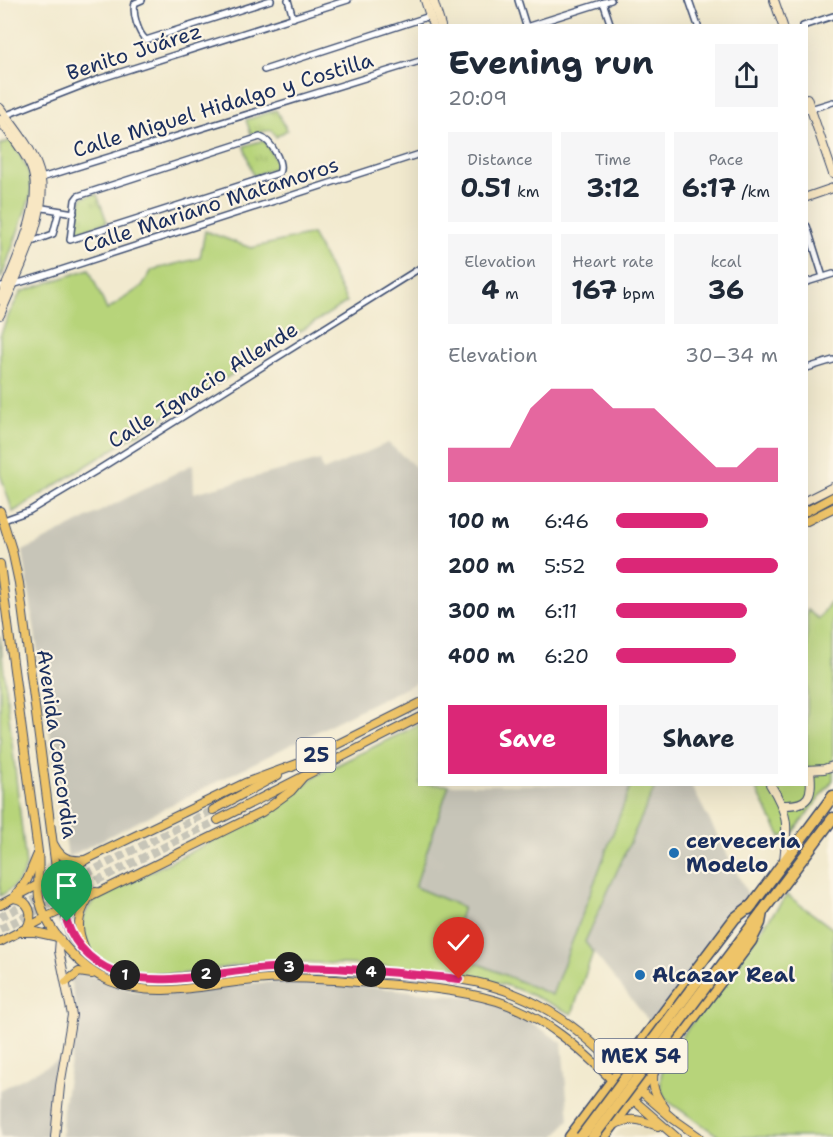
<!DOCTYPE html>
<html lang="en">
<head>
<meta charset="utf-8">
<style>
  body { margin:0; font-family:"Shantell Sans",sans-serif; background:#f6f6f7; color:#1f2937; height:100vh; display:flex; flex-direction:column; font-size:22px; white-space:nowrap }
  * { box-sizing:border-box; margin:0 }
  p { font-size:20px; color:#747a83 }
  .icon { flex:none; width:33px; height:33px; fill:none; stroke:currentColor; stroke-width:2; stroke-linecap:round; stroke-linejoin:round }
  .map { position:relative; flex:1; overflow:hidden }
  .drawer { position:absolute; left:418px; top:24px; width:390px; height:762px; display:flex; flex-direction:column; background:#fff; border-radius:0px; box-shadow:0 6px 24px #0002 }
  .drawer>* { flex:none }
  .pin { position:absolute; display:grid; place-items:center; width:51px; height:51px; color:#fff; margin:-62px -26px; border-radius:50% 50% 50% 0; rotate:-45deg; box-shadow:0 0 6px #0007 }
  .pin .icon { rotate:45deg }
  .km { position:absolute; width:30px; height:30px; margin:-15px; border-radius:50%; background:#222; color:#fff; font-size:16px; line-height:30px; text-align:center }
  .round { display:grid; place-items:center; flex:none; width:63px; height:63px; border-radius:0px; background:#f6f6f7 }
  .summary { display:flex; align-items:center; justify-content:space-between; height:102px; padding:0 30px }
  h1 { font-size:33px; font-weight:700; line-height:45px }
  .figures { display:grid; grid-template-columns:repeat(3,1fr); gap:9px; height:102px; padding:6px 30px }
  .figures div { display:grid; align-content:center; border-radius:0px; background:#f6f6f7; text-align:center }
  .figures b { font-size:26px; font-weight:700 }
  .figures small { font-size:16px; font-weight:400 }
  .figures p { font-size:16px }
  .chart { height:168px; padding:12px 30px }
  .chart p { display:flex; justify-content:space-between }
  .chart svg { width:100%; height:108px; margin-top:6px; fill:#db2777; opacity:.7 }
  .cta { display:flex; gap:12px; margin-top:auto; padding:12px 30px }
  .cta a { flex:1; height:69px; border-radius:0px; background:#db2777; color:#fff; font-size:24px; font-weight:700; line-height:69px; text-align:center }
  .cta a+a { background:#f6f6f7; color:#1f2937 }
  ul { padding:0 30px; list-style:none; font-size:20px }
  li { display:grid; grid-template-columns:96px 72px 1fr; align-items:center; height:45px }
  li i { height:15px; border-radius:8px; background:#db2777 }
  .map>svg:first-child { display:block }
</style>
</head>
<body>
<div class="map">
<svg width="833" height="1137" viewBox="0 0 833 1137">
  <defs>
    <pattern id="park-tufts" width="24" height="20" patternUnits="userSpaceOnUse" patternTransform="scale(1.5)"><rect width="24" height="20" fill="#b7d47a"/><path d="M3 7l-1-3M5 7V3M7 7l1-3M15 17l-1-3M17 17v-4M19 17l1-3" fill="none" stroke="#9db66c"/></pattern>
  </defs>
  <rect width="100%" height="100%" fill="#fcf5e5"/>
  <filter id="ink" filterUnits="userSpaceOnUse"><feTurbulence type="fractalNoise" baseFrequency=".0167" numOctaves="2"/><feDisplacementMap in="SourceGraphic" scale="12" xChannelSelector="R" yChannelSelector="G"/><feConvolveMatrix kernelMatrix="1 2 1 2 8 2 1 2 1" color-interpolation-filters="sRGB"/></filter>
  <filter id="wash" filterUnits="userSpaceOnUse"><feTurbulence type="fractalNoise" baseFrequency=".008" numOctaves="4" result="noise"/><feDisplacementMap in="SourceGraphic" scale="24" xChannelSelector="R" yChannelSelector="G"/><feGaussianBlur stdDeviation="1.35" result="paint"/><feColorMatrix in="noise" values="0 0 0 0 0 0 0 0 0 0 0 0 0 0 0 0 0 1.4 0 .05"/><feComposite in="paint" operator="in"/></filter>
  <g filter="url(#wash)">
    <rect width="100%" height="100%" fill="#f2eacf"/>
    <path fill="#e5dbba" d="M633 1124 647 1126 661 1137H614L620 1129Z"/>
    <g fill="#c7c5b8">
      <path d="M388 443 420 471V681L377 701 68 857 23 551 193 464 194 493 320 460 323 471Z"/>
      <path d="M449 785H631L553 995 449 951 414 887Z"/>
      <path d="M654 785H691L751 900 653 1026 585 942 612 872Z"/>
      <path d="M83 973 133 991 302 980 471 997 491 1003 523 1017 562 1043 569 1119 555 1137H62L63 1109 78 1017 70 978Z"/>
      <path d="M61 1059 52 1109 50 1137H0V1090Z"/>
    </g>
    <g fill="#b7d47a" stroke="#69826c" stroke-width="1.5">
      <path d="M11 140C23 160 32 171 31 195L1 279 0 145Z"/>
      <path d="M205 231 251 248 312 234 347 302 13 512 0 474V336L9 314 21 292 89 269 107 310 142 286 152 270 200 258Z"/>
      <path d="M833 598V780L793 833 781 837 754 785 807 784V610L819 619Z"/>
      <path d="M0 636 26 866C21 881 14 888 0 896Z"/>
      <path d="M420 724V784L449 785 415 887 463 907 449 951 552 995 631 785H656L585 942 593 952 572 1014C550 1004 528 992 505 985 452 969 394 966 339 964 316 963 293 961 270 962 228 963 161 985 122 971 89 958 67 930 95 899L273 811 315 776Z"/>
      <path d="M787 895 833 929V1137H720L666 1100C657 1087 661 1074 665 1059Z"/>
    </g>
    <g fill="url(#park-tufts)" stroke="#69826c" stroke-width="1.5">
      <path d="M276 110 287 130 276 137 271 130 251 134 246 120Z"/>
      <path d="M264 140 279 166 253 176 244 146Z"/>
      <path d="M97 194 107 222 75 232 82 197Z"/>
    </g>
  </g>
  <g filter="url(#ink)">
    <g fill="none" stroke-linecap="round" stroke-linejoin="round">
      <g stroke="#c7c5b8" stroke-width="8" stroke-dasharray="8 4" stroke-linecap="butt">
        <path d="M0 917 213 810"/>
        <path d="M0 929 218 820"/>
      </g>
      <defs>
        <g id="street">
          <path d="M142 0 135 3C132 13 138 33 146 40L271 0"/>
          <path d="M288 0 293 18"/>
          <path d="M518 0 526 26"/>
          <path d="M689 0 698 26"/>
          <path d="M603 2 611 26"/>
          <path d="M529 26 611 0"/>
          <path d="M803 26 833 16"/>
          <path d="M264 70 430 16"/>
          <path d="M807 110 833 102"/>
          <path d="M4 116 99 79 348 0"/>
          <path d="M260 137C271 140 284 163 279 173L70 240 75 200 78 196Z"/>
          <path d="M38 179 420 61"/>
          <path d="M37 207 74 213"/>
          <path d="M807 226 823 277"/>
          <path d="M29 243 53 234 59 211"/>
          <path d="M807 282 833 274"/>
          <path d="M0 286 12 285 42 276 420 154"/>
          <path d="M807 368 833 360"/>
          <path d="M1 521 29 511 96 471 420 268"/>
        </g>
        <g id="secondary">
          <path d="M425 0 433 26"/>
          <path d="M433 0 441 26"/>
          <path d="M774 0 783 26"/>
          <path d="M807 98 833 174"/>
          <path d="M0 108C14 127 32 148 39 171 52 211 15 277 0 315"/>
          <path d="M0 120C10 135 24 150 31 167 46 203 14 264 0 300"/>
          <path d="M807 197 833 188"/>
          <path d="M807 500 833 487"/>
          <path d="M807 770 824 769 833 766"/>
          <path d="M770 784C789 814 788 826 784 860"/>
          <path d="M783 805C810 806 813 795 810 771"/>
          <path d="M55 1137 60 1086 72 1015 59 951 60 939"/>
        </g>
        <g id="primary">
          <path d="M0 511 12 550 19 583 57 876C74 896 64 895 66 917 68 937 83 954 99 964 142 991 190 974 236 970 288 966 338 969 390 974 412 976 435 976 458 979 528 989 576 1023 623 1073"/>
          <path d="M807 511 833 497"/>
          <path d="M807 521 833 508"/>
          <path d="M0 564 38 852C40 868 36 888 40 902 48 933 81 969 110 981 155 1000 208 984 254 980 293 976 332 980 371 983 413 986 457 989 497 1001 544 1016 581 1049 615 1083"/>
          <path d="M292 767 420 703"/>
          <path d="M213 810 278 775"/>
          <path d="M218 820 420 717"/>
          <path d="M54 845C61 859 70 861 85 860"/>
          <path d="M79 865C71 881 77 895 96 892"/>
          <path d="M16 894 27 880 37 856"/>
          <path d="M14 898C30 901 34 914 27 928"/>
          <path d="M0 905 85 860 245 783 297 764"/>
          <path d="M22 932H35L58 937"/>
          <path d="M0 942 47 917 88 898 262 812 291 791 303 777"/>
          <path d="M85 949C76 929 77 917 88 899"/>
          <path d="M66 982 79 972 92 974"/>
          <path d="M654 1070C651 1086 655 1096 665 1108"/>
          <path d="M636 1087 672 1118 699 1137"/>
          <path d="M629 1096 676 1137"/>
          <path d="M614 1125C630 1116 641 1120 658 1126"/>
        </g>
        <g id="highway">
          <path d="M749 909 833 796"/>
          <path d="M710 981 833 818"/>
          <path d="M570 1137 735 918 752 905"/>
          <path d="M604 1137 751 941 760 923 762 912"/>
        </g>
      </defs>
      <use href="#street" stroke="#3b4b6f" stroke-width="8"/>
      <use href="#secondary" stroke="#3b4b6f" stroke-width="10"/>
      <use href="#primary" stroke="#3b4b6f" stroke-width="10"/>
      <use href="#highway" stroke="#3b4b6f" stroke-width="13"/>
      <use href="#street" stroke="#fff" stroke-width="5"/>
      <use href="#secondary" stroke="#f8e7c3" stroke-width="8"/>
      <use href="#primary" stroke="#eec469" stroke-width="8"/>
      <use href="#highway" stroke="#eec469" stroke-width="10"/>
      <defs>
        <g id="highway-bridge">
          <path d="M581 1137 701 976"/>
          <path d="M593 1137 710 981"/>
        </g>
      </defs>
      <use href="#highway-bridge" stroke="#3b4b6f" stroke-width="13" stroke-linecap="butt"/>
      <use href="#highway-bridge" stroke="#eec469" stroke-width="10"/>
    </g>
  </g>
  <g fill="none" stroke-linecap="round" stroke-linejoin="round" filter="url(#ink)">
    <defs>
      <path id="route" d="M67 922C75 948 98 968 125 975 167 987 226 970 271 968 333 965 397 973 459 979"/>
    </defs>
    <use href="#route" stroke="#fff" stroke-width="12"/>
    <use href="#route" stroke="#db2777" stroke-width="8"/>
  </g>
  <g fill="#1f6fb2" stroke="#fcf5e5" stroke-width="2">
    <circle cx="674" cy="853" r="6"/>
    <circle cx="640" cy="975" r="6"/>
  </g>
  <g text-anchor="middle" dominant-baseline="central" stroke-width="4.5" stroke-linejoin="round" paint-order="stroke">
    <g fill="#fcf5e5" stroke="#5e6a86" stroke-width="1.5">
      <rect x="296.5" y="738" width="39" height="34" rx="4.5"/>
      <rect x="594.5" y="1039" width="93" height="34" rx="4.5"/>
    </g>
    <g font-size="20" font-weight="bold" fill="#1b2f5e">
      <text x="316" y="755">25</text>
      <text x="641" y="1056">MEX 54</text>
    </g>
    <g font-size="21" fill="#1b2f5e" stroke="#fcf5e5">
      <text transform="translate(134 52) rotate(-18)">Benito Juárez</text>
      <text transform="translate(223 105) rotate(-17)">Calle Miguel Hidalgo y Costilla</text>
      <text transform="translate(211 205) rotate(-18)">Calle Mariano Matamoros</text>
      <text transform="translate(203 385) rotate(-32)">Calle Ignacio Allende</text>
      <text transform="translate(57 744) rotate(82)">Avenida Concordia</text>
    </g>
    <g font-size="21" font-weight="bold" fill="#1b2f5e" stroke="#fcf5e5" text-anchor="start">
      <text x="686" y="841">cerveceria<tspan x="686" dy="24">Modelo</tspan></text>
      <text x="652" y="975">Alcazar Real</text>
    </g>
  </g>
</svg>
<div class="pin" style="left:67px;top:922px;background:#1e9e55"><svg class="icon" aria-label="arrive" viewBox="0 0 24 24"><path d="M6 21V4h12l-3 4 3 4H6"/></svg></div>
<div class="pin" style="left:459px;top:979px;background:#d93025"><svg class="icon" aria-label="check" viewBox="0 0 24 24"><path d="M5 12l5 5 9-10"/></svg></div>
<b class="km" style="left:125px;top:975px">1</b>
<b class="km" style="left:206px;top:974px">2</b>
<b class="km" style="left:289px;top:967px">3</b>
<b class="km" style="left:371px;top:972px">4</b>
<section class="drawer">
<div class="summary"><div><h1>Evening run</h1><p>20:09</p></div><a class="round"><svg class="icon" aria-label="share" viewBox="0 0 24 24"><path d="M12 15V3M7 8l5-5 5 5M5 13v7h14v-7"/></svg></a></div>
<div class="figures">
<div><p>Distance</p><b>0.51<small> km</small></b></div>
<div><p>Time</p><b>3:12</b></div>
<div><p>Pace</p><b>6:17<small> /km</small></b></div>
</div>
<div class="figures">
<div><p>Elevation</p><b>4<small> m</small></b></div>
<div><p>Heart rate</p><b>167<small> bpm</small></b></div>
<div><p>kcal</p><b>36</b></div>
</div>
<div class="chart"><p><span>Elevation</span>30–34 m</p>
<svg viewBox="0 0 160 44" preserveAspectRatio="none"><path d="M0 44V30L10 30L20 30L30 30L40 14L50 6L60 6L70 6L80 14L90 14L100 14L110 22L120 30L130 38L140 38L150 30L160 30V44z"/></svg>
</div>
<ul>
<li><b>100 m</b>6:46<i style="width:57%"></i></li>
<li><b>200 m</b>5:52<i style="width:100%"></i></li>
<li><b>300 m</b>6:11<i style="width:81%"></i></li>
<li><b>400 m</b>6:20<i style="width:74%"></i></li>
</ul>
<div class="cta"><a>Save</a><a>Share</a></div>
</section>
</div>
</body>
</html>
